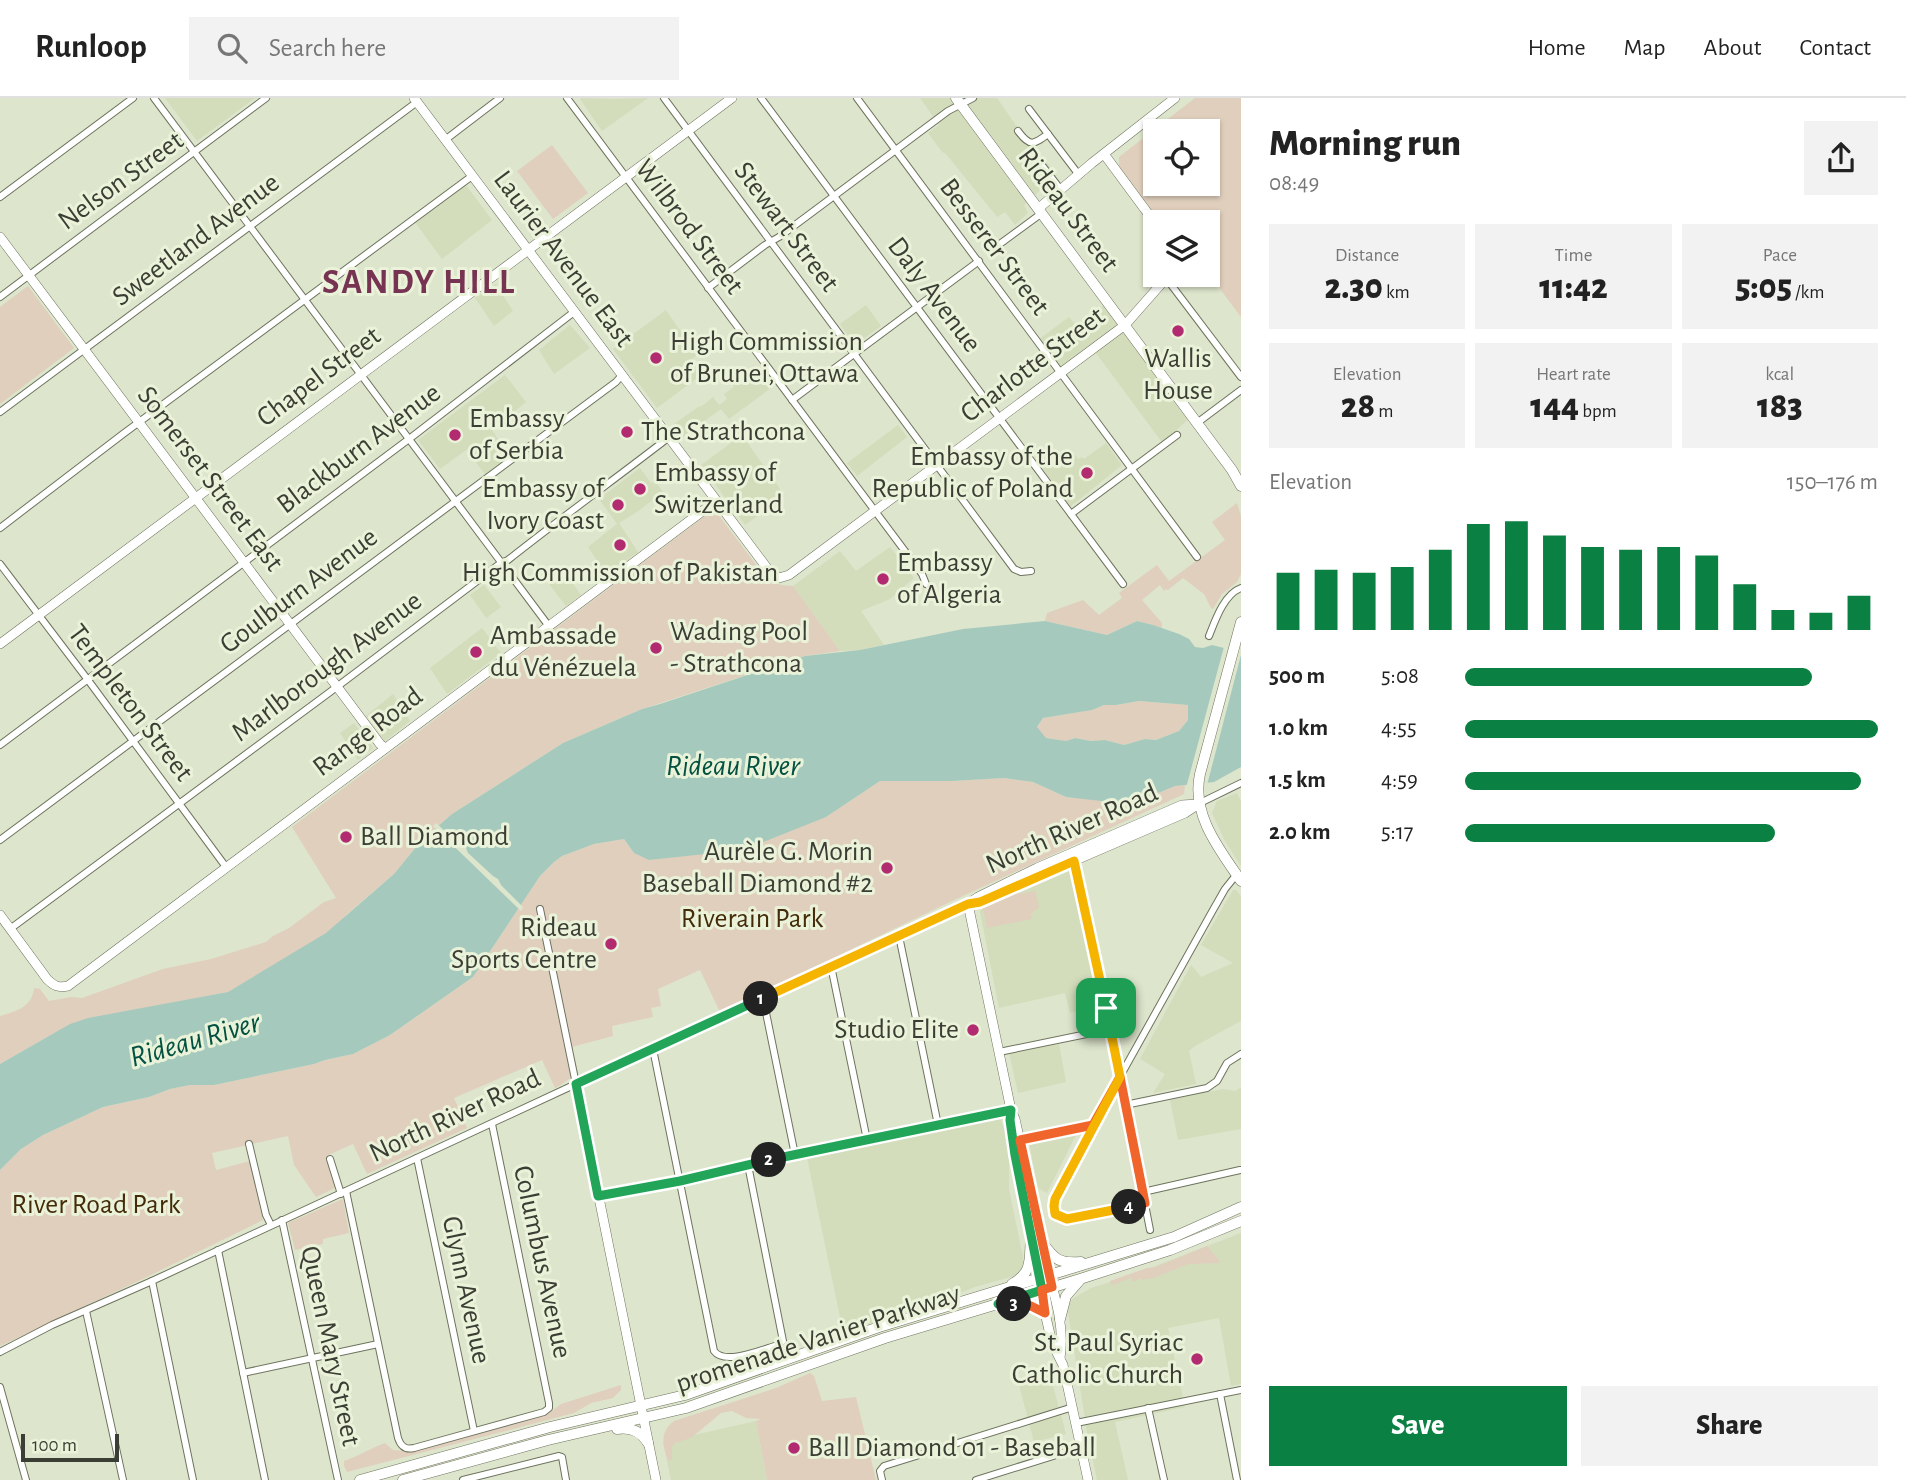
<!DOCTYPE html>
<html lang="en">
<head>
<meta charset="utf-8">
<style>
  body { margin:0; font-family:"Alegreya Sans",sans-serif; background:#f2f2f2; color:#222; height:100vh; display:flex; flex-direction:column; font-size:26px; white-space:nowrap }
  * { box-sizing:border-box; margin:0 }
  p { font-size:23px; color:#767676 }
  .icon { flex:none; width:38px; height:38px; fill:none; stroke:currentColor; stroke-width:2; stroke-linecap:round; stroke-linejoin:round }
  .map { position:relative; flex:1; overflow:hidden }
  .details { display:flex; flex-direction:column; background:#fff; width:665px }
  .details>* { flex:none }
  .controls { position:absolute; left:1143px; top:21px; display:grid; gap:14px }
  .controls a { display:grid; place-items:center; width:77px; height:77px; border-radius:0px; background:#fff; box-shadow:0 2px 5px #0004; font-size:35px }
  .scale { position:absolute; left:21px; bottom:18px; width:98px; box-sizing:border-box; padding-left:7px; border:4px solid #3b3e34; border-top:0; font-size:19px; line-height:24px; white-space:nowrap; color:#3b3e34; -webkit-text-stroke:5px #eaf3d9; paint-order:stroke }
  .pin { position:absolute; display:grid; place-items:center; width:60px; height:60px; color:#fff; margin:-30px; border-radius:14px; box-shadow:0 4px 10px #0006 }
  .km { position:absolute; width:35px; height:35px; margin:-18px; border-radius:50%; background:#222; color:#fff; font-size:19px; line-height:35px; text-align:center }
  .round { display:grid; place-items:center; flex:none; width:74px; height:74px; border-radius:0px; background:#f2f2f2 }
  .overview { display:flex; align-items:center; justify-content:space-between; height:119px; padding:0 28px }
  h1 { font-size:38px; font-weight:800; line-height:52px }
  .stats { display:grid; grid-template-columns:repeat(3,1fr); gap:10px; height:119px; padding:7px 28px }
  .stats div { display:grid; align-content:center; border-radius:0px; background:#f2f2f2; text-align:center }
  .stats b { font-size:35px; font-weight:800 }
  .stats small { font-size:19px; font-weight:400 }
  .stats p { font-size:19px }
  .chart { height:196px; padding:14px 28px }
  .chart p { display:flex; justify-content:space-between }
  .chart svg { width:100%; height:126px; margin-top:7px; stroke:#0b8043; stroke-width:6 }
  .button { display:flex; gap:14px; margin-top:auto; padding:14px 28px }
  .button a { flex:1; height:80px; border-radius:0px; background:#0b8043; color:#fff; font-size:28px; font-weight:800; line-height:80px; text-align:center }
  .button a+a { background:#f2f2f2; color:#222 }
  ul { padding:0 28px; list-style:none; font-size:23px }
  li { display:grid; grid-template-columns:112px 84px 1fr; align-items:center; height:52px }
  li i { height:18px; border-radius:9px; background:#0b8043 }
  header { display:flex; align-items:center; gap:42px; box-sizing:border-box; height:98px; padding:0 35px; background:#fff; border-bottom:2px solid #e0e0e0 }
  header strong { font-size:33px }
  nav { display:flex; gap:38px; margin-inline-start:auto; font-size:24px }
  .search { width:490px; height:63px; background:#f2f2f2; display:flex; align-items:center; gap:18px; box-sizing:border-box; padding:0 24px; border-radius:0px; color:#767676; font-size:26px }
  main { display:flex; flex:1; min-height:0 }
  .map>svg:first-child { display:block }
</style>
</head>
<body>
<header>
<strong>Runloop</strong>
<div class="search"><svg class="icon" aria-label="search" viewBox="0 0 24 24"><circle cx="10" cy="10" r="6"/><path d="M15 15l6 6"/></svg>Search here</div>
<nav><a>Home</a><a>Map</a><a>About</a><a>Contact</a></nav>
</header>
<main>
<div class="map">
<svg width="1241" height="1382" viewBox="0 0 1241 1382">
  <rect width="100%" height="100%" fill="#dde5cc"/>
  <g fill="#d3ddbc">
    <path d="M165 0H255L197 43Z"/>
    <path d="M581 0 615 1 648 0 602 33 580 1Z"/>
    <path d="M920 0H997L1022 36 1057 77 1024 107 1028 115 1015 127 1005 114 997 119 946 56 942 54 928 35 939 27Z"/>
    <path d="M465 86 492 122 442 161 414 123Z"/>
    <path d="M496 186 513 213 494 228 475 200Z"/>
    <path d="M1108 204 1192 318 1175 333 1177 337 1164 347 1093 251 1061 274 1038 242 1069 219 1076 227Z"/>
    <path d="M866 207 881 228 855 247 840 226Z"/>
    <path d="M666 212 697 257 689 263 700 278 657 310 613 251Z"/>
    <path d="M570 227 590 250 554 276 539 252Z"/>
    <path d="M754 267 771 290 729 321 721 311 681 340 671 328 698 309 702 308 713 299 719 307 727 301 724 296 734 289 731 284Z"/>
    <path d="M505 277 526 304 492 332 509 358 485 376 466 352 440 371 418 342Z"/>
    <path d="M898 327 907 339 857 378 847 365Z"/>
    <path d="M742 337 785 398 745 427 701 367Z"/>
    <path d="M1106 345 1122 367 1070 409 1043 371 1071 351 1078 361 1082 359 1084 361Z"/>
    <path d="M640 370 651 385 655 383 663 394 637 414 619 425 638 454 607 477 588 449 617 426 599 401Z"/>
    <path d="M890 449 914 480 890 501 861 513 884 547 860 552 840 553 793 488 840 453 856 473Z"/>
    <path d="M562 470 581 497 566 508 546 482Z"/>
    <path d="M484 487 501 509 486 520 470 497Z"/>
    <path d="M482 530 501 555 447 596 430 570Z"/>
    <path d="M393 596 410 623 385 643 366 618Z"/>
    <path d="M354 625 373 650 358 662 340 635Z"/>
    <path d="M1237 695 1241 703V768L1225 743 1212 715 1217 703Z"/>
    <path d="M1071 769 1098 908 1070 915 1065 895 999 910 980 814 981 809Z"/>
    <path d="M1233 792H1236L1241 798V923L1195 948 1189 953 1196 986 1153 995 1165 976 1140 961 1191 867 1201 879 1233 865 1201 847Z"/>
    <path d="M1059 946 1066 984 1018 995 1009 955Z"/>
    <path d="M1241 989V1031L1178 1042 1170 1002 1223 991 1236 993Z"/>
    <path d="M1000 1020 1005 1032 1009 1062V1091L1024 1164V1169L1018 1177 975 1189 943 1201 843 1234 807 1060Z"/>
    <path d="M1077 1035 1047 1095 1038 1090 1029 1044Z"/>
    <path d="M1241 1135V1286L1231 1288 1219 1220 1168 1230 1185 1309 1115 1324 1128 1382H1097L1087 1334 1068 1214 1069 1207 1072 1201 1091 1190 1132 1177Z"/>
    <path d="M1050 1277 1066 1336 1034 1344 1019 1287Z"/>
    <path d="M756 1323 767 1382H671L663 1344Z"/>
  </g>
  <g fill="#e0cfbd" fill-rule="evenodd">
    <path d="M1195 0H1241V219L1208 175V124H1161L1119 68V59ZM1208 33V86H1155V33Z"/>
    <path d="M552 47 588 95 553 121 517 73Z"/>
    <path d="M28 188 74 250 0 306V209Z"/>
    <path d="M1237 405 1241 418V476L1237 484 1222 496 1213 511 1211 510 1204 496 1183 480 1168 492 1166 491 1164 493 1160 487 1142 502 1162 525V530L1137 523 1107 537 1045 523 1047 515 1083 502 1099 517 1122 500 1119 495 1157 467 1169 483 1225 442 1212 424Z"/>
    <path d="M714 411 766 480 781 487 793 488 840 553 805 558 642 611 563 645 452 716 421 743 394 776 346 817 341 825 308 848 228 894 79 924 51 937 0 966V918C17 913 32 909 34 890L40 891 49 903 71 899 82 900 163 871 211 861 266 844 273 838 289 830 324 804 336 800 292 729Z"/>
    <path d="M1139 603 1188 607V622L1179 633 1156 642 1145 641 1124 647 1105 642 1091 643 1075 640 1066 643 1045 640 1037 630 1043 620 1092 612 1104 607H1116Z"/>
    <path d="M1004 680 1033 684 1066 699 1129 703 1145 698H1151L1175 688 1185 687 1184 696 950 804 720 914 700 872 658 891 661 908 651 910 653 919 612 928 613 938 572 949 578 975C569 980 564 986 555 990L542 962 454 1000 467 1030 367 1076 353 1046 326 1058 337 1089 316 1099 294 1067 288 1038 212 1055 216 1072 250 1063 263 1122 149 1178 0 1248V1072L21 1051 43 1037 103 1009 149 999 170 991 190 987H214L314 966 325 962 353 956 390 937 473 879 540 778 554 764 562 758 594 746 624 741 634 755 826 719 880 683H952Z"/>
    <path d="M1035 793 1039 809 1031 816 1032 821 987 830 983 810 1019 794 1020 796Z"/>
    <path d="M343 1101 349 1135 323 1141V1146L295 1152 288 1125Z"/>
    <path d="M1207 1148 1221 1165 1188 1166 1153 1180 1142 1182 1141 1180 1133 1184 1131 1180 1112 1187 1110 1183 1147 1170 1156 1169Z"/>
    <path d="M810 1275 814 1278 822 1303 856 1299 876 1382H767L756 1323 761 1321 746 1320 732 1313 721 1315 691 1340 675 1345 672 1349V1362H668C662 1346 660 1334 674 1323L776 1290Z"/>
    <path d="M621 1287V1292L613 1300 591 1305 574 1315 347 1374 344 1368V1363C359 1358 371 1350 385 1345L393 1352 406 1353 548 1316 561 1306Z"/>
  </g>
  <path fill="#a5cabd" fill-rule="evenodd" d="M1045 523 1107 537 1137 523 1153 527 1179 536 1189 541 1195 549 1203 550 1212 547 1224 550 1241 533V669L1214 684 1175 688 1151 698H1145L1129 703H1101L1066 699 1033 684 1004 680 952 683H880L826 719 743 752 649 762 634 755 624 741 594 746 562 758 554 764 540 778 473 879 390 937 353 956 325 962 314 966 214 987H190L170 991 149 999 103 1009 43 1037 21 1051 0 1072V966L70 926 88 920 228 894 326 835 394 776 421 743 452 716 563 645 642 611 660 606 805 558 860 552 963 531ZM1139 603 1188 607V622L1179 633 1156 642 1145 641 1124 647 1105 642 1091 643 1075 640 1066 643 1046 640 1037 629 1043 620 1092 612 1104 607H1116Z"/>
  <g fill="#dde5cc">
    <path d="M1241 529V557L1207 687 1186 690 1225 545Z"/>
    <path d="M436 725 459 746 466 750 468 755 493 778 498 781 501 787 523 809 521 813 433 728Z"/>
  </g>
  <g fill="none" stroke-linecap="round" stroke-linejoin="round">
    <defs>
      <g id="street">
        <path d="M154 0 548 527"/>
        <path d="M567 0 922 476 926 486"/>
        <path d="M664 0 1014 471 1021 474 1031 473"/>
        <path d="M761 0 1123 486"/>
        <path d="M857 0 1197 459"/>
        <path d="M1029 11 1079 77"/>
        <path d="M1018 33C1030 49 1033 47 1048 36"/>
        <path d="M445 42 500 0"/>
        <path d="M1041 66 1061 92"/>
        <path d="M0 99 133 0"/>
        <path d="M993 151 1042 115"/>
        <path d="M1166 180 1241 279"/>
        <path d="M708 190 765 147 779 139 948 13 973 0"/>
        <path d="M0 199 266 0"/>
        <path d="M792 302 979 163"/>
        <path d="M0 314 417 4"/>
        <path d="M1197 325 1241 292"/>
        <path d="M1071 416 1177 337"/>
        <path d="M0 430 123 336 472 78"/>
        <path d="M0 466 88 582 226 769"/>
        <path d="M1209 538C1215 523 1224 496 1241 490"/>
        <path d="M0 647 413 338 574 214"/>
        <path d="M1198 706 1241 685"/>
        <path d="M0 742 616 284 622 277"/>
        <path d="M1073 760 1111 931 1150 1132"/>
        <path d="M10 831 330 594 501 465 508 462C561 420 615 381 668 340"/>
        <path d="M899 838 938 1027"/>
        <path d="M831 868 867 1042"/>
        <path d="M763 900 795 1057"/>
        <path d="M653 951 714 1253C725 1268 763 1251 778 1247L783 1243 748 1067"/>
        <path d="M999 954 1111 931"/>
        <path d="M1125 1007 1207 990 1217 983 1227 965 1241 956"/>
        <path d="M1016 1042 1093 1027"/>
        <path d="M249 1046 266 1117 271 1127"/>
        <path d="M417 1060 474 1333"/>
        <path d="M330 1061 341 1096"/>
        <path d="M346 1093 398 1340C401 1349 406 1352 414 1350L544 1314 549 1310V1305L492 1026"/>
        <path d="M1143 1094 1240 1072"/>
        <path d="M598 1098 680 1083 1011 1012"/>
        <path d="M1145 1105 1067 1121 1061 1119 1055 1116 1054 1108 1055 1101 1093 1027 1213 812 1225 791 1237 776"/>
        <path d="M282 1122 338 1382"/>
        <path d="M218 1152 265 1382"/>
        <path d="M152 1183 193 1382"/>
        <path d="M86 1213 123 1382"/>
        <path d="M0 1254 52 1227 152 1183 576 986 540 811"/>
        <path d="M243 1275 378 1246"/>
        <path d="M0 1289 26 1382"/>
        <path d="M1220 1296 1237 1382"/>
        <path d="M1148 1310 1164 1382"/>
        <path d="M1076 1325 1241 1292"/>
        <path d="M463 1382 559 1358 562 1359 566 1382"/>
        <path d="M882 1382 880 1373 884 1368 1073 1309"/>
        <path d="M976 1382 1082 1349"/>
      </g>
      <g id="secondary">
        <path d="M414 0 770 474 779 480 789 477 1125 227 1169 177"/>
        <path d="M1104 56 1155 125"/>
        <path d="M1039 110 1092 65 1175 0"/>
        <path d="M0 139 380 646 385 650"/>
        <path d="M0 546 732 0"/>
        <path d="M976 805 1185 715 1197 707"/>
        <path d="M968 806 1011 1012 1015 1021C1025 1065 1033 1110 1043 1154 1051 1188 1066 1224 1060 1260"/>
        <path d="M0 817 47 881C54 888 58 890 68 888L716 403"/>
        <path d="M1010 1021 1019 1081 1045 1215 1052 1245 1063 1267 1088 1382"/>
        <path d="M656 1382 576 986 968 806 978 799 1037 770 1182 707 1198 706"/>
      </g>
      <g id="primary">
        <path d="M956 0 1197 325 1232 372 1241 388"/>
        <path d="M1241 524 1200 676C1191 716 1219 751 1241 783"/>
        <path d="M1041 1143C1054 1160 1057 1166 1081 1164"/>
        <path d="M1012 1186C1034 1174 1029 1159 1031 1138"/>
        <path d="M1009 1206 1028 1207 1045 1215"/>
        <path d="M1060 1221 1066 1198 1080 1182"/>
        <path d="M617 1331C631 1329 641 1333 648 1345"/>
        <path d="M360 1382 550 1329 685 1297 879 1229 1174 1139 1241 1109"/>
        <path d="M403 1382 548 1342 686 1310 885 1240 1080 1181 1170 1152 1241 1123"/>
      </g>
    </defs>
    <use href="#street" stroke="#6d745e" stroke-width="8"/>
    <use href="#secondary" stroke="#6d745e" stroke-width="10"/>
    <use href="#primary" stroke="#6d745e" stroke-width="11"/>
    <use href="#street" stroke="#fff" stroke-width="6"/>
    <use href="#secondary" stroke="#fff" stroke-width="9"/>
    <use href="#primary" stroke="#fff" stroke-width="10"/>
  </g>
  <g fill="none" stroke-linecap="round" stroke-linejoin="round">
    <defs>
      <path id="split-1" d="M761 901 968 806 980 804 1074 763 1106 910"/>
      <path id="split-2" d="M761 901 576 986 598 1098 680 1083 769 1062"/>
      <path id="split-3" d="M769 1062 1011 1012 1010 1022 1015 1057 1042 1192 998 1206H1014"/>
      <path id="split-4" d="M1014 1206 1031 1208 1045 1215 1042 1192 1052 1189 1020 1042 1093 1027 1120 979 1145 1105 1129 1109"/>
      <path id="split-5" d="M1106 910 1120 979 1055 1101 1054 1108 1055 1116 1067 1121 1129 1109"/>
    </defs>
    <use href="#split-1" stroke="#fff" stroke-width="14"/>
    <use href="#split-2" stroke="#fff" stroke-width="14"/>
    <use href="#split-3" stroke="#fff" stroke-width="14"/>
    <use href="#split-4" stroke="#fff" stroke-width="14"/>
    <use href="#split-5" stroke="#fff" stroke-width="14"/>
    <use href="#split-1" stroke="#f5b400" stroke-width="9"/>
    <use href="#split-2" stroke="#22a559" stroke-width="9"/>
    <use href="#split-3" stroke="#22a559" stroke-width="9"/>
    <use href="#split-4" stroke="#f0652b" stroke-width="9"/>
    <use href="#split-5" stroke="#f5b400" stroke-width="9"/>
  </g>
  <g fill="#b22b70" stroke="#eaf3d9" stroke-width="2.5">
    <circle cx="1178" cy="233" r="7"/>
    <circle cx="656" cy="260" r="7"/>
    <circle cx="627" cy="334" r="7"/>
    <circle cx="455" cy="337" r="7"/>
    <circle cx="1087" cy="375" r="7"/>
    <circle cx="640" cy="391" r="7"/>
    <circle cx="618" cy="407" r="7"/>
    <circle cx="620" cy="447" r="7"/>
    <circle cx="883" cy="481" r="7"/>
    <circle cx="656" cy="550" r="7"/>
    <circle cx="476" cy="554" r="7"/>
    <circle cx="346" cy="739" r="7"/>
    <circle cx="887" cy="770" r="7"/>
    <circle cx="611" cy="846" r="7"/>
    <circle cx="973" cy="932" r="7"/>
    <circle cx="1197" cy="1261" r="7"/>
    <circle cx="794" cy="1350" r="7"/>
  </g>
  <g text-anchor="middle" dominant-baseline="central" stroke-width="6" stroke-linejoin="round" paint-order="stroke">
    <g font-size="28" fill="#3b3e34" stroke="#eaf3d9">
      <text transform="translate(121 83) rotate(-36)">Nelson Street</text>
      <text transform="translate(1068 112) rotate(53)">Rideau Street</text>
      <text transform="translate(689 129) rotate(53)">Wilbrod Street</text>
      <text transform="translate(786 129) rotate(53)">Stewart Street</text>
      <text transform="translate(196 142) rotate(-37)">Sweetland Avenue</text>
      <text transform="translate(994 149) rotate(53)">Besserer Street</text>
      <text transform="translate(563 161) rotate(53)">Laurier Avenue East</text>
      <text transform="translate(934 197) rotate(53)">Daly Avenue</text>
      <text transform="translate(1033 267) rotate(-37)">Charlotte Street</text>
      <text transform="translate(319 279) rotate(-37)">Chapel Street</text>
      <text transform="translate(359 351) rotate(-37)">Blackburn Avenue</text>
      <text transform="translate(210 381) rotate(53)">Somerset Street East</text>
      <text transform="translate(299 493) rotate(-37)">Goulburn Avenue</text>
      <text transform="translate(327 569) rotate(-37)">Marlborough Avenue</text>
      <text transform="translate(130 605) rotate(53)">Templeton Street</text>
      <text transform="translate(368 634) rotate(-37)">Range Road</text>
      <text transform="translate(1072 731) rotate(-24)">North River Road</text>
      <text transform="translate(455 1018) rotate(-25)">North River Road</text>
      <text transform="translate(542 1164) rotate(78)">Columbus Avenue</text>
      <text transform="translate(466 1192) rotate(78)">Glynn Avenue</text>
      <text transform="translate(818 1241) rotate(-18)">promenade Vanier Parkway</text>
      <text transform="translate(330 1248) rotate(78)">Queen Mary Street</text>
    </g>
    <g font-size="28" fill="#3b3e34" stroke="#eaf3d9" text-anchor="start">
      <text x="670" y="244">High Commission<tspan x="670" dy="32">of Brunei, Ottawa</tspan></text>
      <text x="1178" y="261" text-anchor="middle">Wallis<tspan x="1178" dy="32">House</tspan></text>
      <text x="469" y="321">Embassy<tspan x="469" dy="32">of Serbia</tspan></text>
      <text x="641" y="334">The Strathcona</text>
      <text x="1073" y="359" text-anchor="end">Embassy of the<tspan x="1073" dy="32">Republic of Poland</tspan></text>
      <text x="654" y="375">Embassy of<tspan x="654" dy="32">Switzerland</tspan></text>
      <text x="604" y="391" text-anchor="end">Embassy of<tspan x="604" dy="32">Ivory Coast</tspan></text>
      <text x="897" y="465">Embassy<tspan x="897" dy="32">of Algeria</tspan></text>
      <text x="620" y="475" text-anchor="middle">High Commission of Pakistan</text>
      <text x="670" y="534">Wading Pool<tspan x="670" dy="32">- Strathcona</tspan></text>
      <text x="490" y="538">Ambassade<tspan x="490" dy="32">du Vénézuela</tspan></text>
      <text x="360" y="739">Ball Diamond</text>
      <text x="873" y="754" text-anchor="end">Aurèle G. Morin<tspan x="873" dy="32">Baseball Diamond #2</tspan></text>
      <text x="597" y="830" text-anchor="end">Rideau<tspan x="597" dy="32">Sports Centre</tspan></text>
      <text x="959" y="932" text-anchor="end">Studio Elite</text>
      <text x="1183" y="1245" text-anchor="end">St. Paul Syriac<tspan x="1183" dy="32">Catholic Church</tspan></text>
      <text x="808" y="1350">Ball Diamond 01 - Baseball</text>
    </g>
    <g font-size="28" fill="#442b09" stroke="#eaf3d9">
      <text x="752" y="821">Riverain Park</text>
      <text x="96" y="1107">River Road Park</text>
    </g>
    <g font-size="30" font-style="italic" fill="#035140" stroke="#eaf3d9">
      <text x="733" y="668">Rideau River</text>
      <text transform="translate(195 942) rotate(-16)">Rideau River</text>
    </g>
    <g font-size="35" font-weight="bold" letter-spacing="2" fill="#773452" stroke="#eaf3d9">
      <text x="419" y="184">SANDY HILL</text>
    </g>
  </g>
</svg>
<div class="controls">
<a><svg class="icon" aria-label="locate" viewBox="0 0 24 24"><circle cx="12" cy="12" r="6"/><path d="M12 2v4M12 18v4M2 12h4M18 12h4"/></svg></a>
<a><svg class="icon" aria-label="layers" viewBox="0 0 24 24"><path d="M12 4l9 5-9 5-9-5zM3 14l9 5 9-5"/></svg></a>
</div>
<div class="scale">100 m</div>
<div class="pin" style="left:1106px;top:910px;background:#1e9e55"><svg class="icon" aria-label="arrive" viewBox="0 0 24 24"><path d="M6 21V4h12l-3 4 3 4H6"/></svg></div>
<b class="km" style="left:761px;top:901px">1</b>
<b class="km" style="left:769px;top:1062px">2</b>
<b class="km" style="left:1014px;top:1206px">3</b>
<b class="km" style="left:1129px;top:1109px">4</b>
</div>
<section class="details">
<div class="overview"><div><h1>Morning run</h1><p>08:49</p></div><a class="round"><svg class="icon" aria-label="share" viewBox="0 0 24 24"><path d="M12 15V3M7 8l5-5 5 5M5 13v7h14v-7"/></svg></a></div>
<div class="stats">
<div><p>Distance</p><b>2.30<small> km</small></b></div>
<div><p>Time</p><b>11:42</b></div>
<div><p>Pace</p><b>5:05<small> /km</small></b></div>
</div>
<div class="stats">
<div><p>Elevation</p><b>28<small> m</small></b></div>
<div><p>Heart rate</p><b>144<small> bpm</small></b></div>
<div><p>kcal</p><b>183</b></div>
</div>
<div class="chart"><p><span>Elevation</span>150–176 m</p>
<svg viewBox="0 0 160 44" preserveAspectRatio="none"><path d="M5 44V24M15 44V23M25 44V24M35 44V22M45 44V16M55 44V7M65 44V6M75 44V11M85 44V15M95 44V16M105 44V15M115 44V18M125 44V28M135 44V37M145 44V38M155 44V32"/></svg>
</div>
<ul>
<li><b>500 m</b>5:08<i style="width:84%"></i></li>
<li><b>1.0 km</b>4:55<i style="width:100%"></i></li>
<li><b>1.5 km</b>4:59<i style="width:96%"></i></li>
<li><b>2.0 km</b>5:17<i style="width:75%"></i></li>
</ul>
<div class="button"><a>Save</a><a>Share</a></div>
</section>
</main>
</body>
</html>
